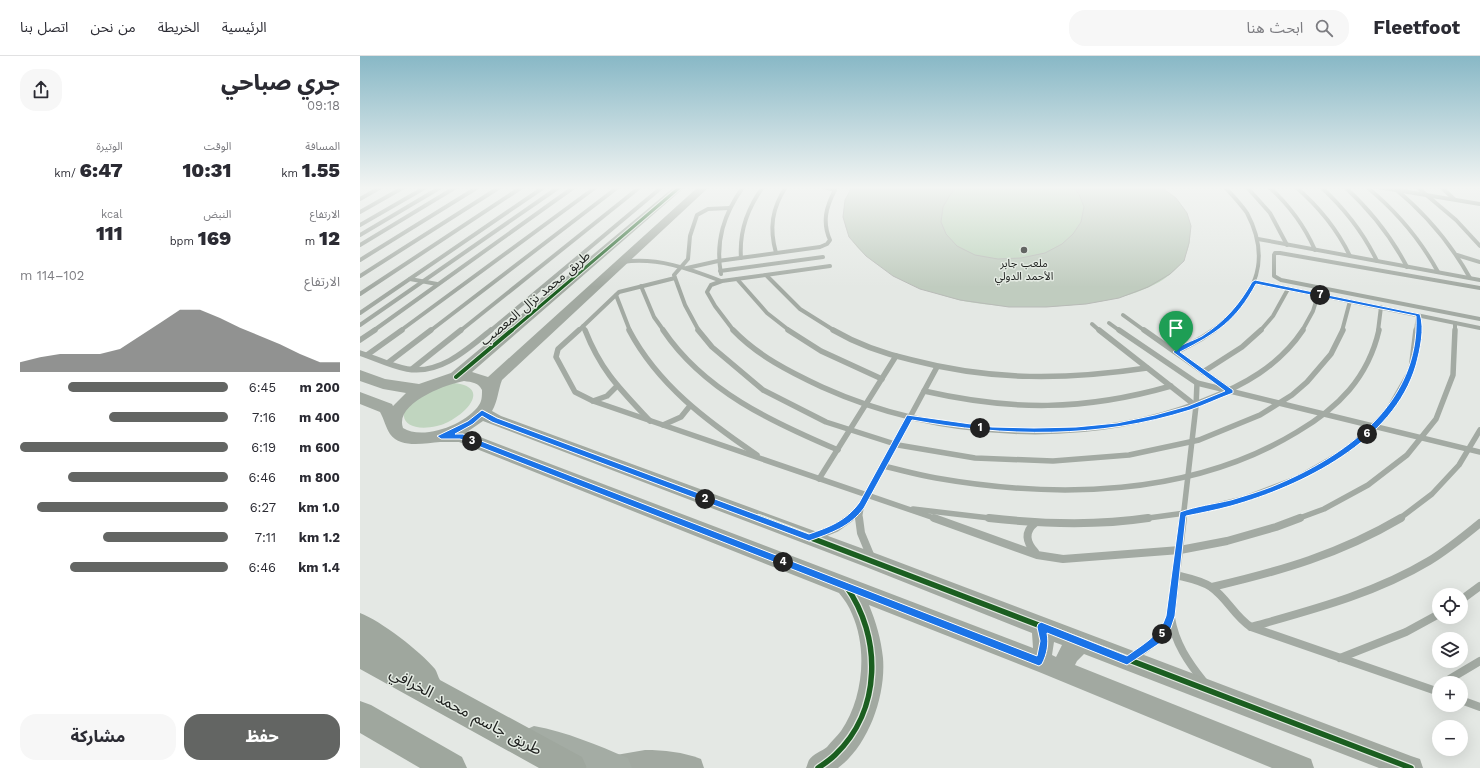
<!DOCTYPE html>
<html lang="ar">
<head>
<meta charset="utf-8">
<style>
  body { margin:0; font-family:"Work Sans","Noto Sans Arabic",sans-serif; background:#f7f7f7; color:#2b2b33; direction:rtl; height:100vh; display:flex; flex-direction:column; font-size:15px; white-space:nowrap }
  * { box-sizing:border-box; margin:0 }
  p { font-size:13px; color:#7c7c81 }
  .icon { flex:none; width:22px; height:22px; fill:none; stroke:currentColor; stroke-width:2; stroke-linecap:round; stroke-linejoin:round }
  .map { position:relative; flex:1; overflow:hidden; direction:ltr }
  .panel { display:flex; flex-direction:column; background:#fff; width:360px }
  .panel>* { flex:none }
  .fabs { position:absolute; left:1072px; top:532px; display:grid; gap:8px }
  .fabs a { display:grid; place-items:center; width:36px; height:36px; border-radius:50%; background:#fff; box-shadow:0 4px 16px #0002; font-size:20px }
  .pin { position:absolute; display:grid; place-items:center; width:34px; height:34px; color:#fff; margin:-41px -17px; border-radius:50% 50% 50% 0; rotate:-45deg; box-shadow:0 0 4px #0007 }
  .pin .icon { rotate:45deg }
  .km { position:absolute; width:20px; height:20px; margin:-10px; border-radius:50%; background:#222; color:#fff; font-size:11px; line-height:20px; text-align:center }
  .round { display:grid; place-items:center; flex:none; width:42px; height:42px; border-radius:16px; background:#f7f7f7 }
  .overview { display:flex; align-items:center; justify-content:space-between; height:68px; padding:0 20px }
  h1 { font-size:22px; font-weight:800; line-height:30px }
  .stats { display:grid; grid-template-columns:repeat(3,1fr); gap:6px; height:68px; padding:4px 20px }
  .stats div { display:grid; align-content:center }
  .stats b { font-size:20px; font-weight:800 }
  .stats small { font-size:11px; font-weight:400 }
  .stats p { font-size:11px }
  .chart { height:112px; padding:8px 20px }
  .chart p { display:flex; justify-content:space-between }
  .chart svg { width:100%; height:72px; margin-top:4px; fill:#636563; opacity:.7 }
  .action { display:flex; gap:8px; margin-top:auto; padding:8px 20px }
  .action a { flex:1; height:46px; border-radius:16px; background:#636563; color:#fff; font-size:16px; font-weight:800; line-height:46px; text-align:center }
  .action a+a { background:#f7f7f7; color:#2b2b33 }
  ul { padding:0 20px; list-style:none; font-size:13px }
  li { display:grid; grid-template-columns:64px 48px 1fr; align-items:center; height:30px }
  li i { height:10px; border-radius:5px; background:#636563 }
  header { display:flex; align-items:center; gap:24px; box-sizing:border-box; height:56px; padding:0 20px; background:#fff; border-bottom:1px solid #e1e1e2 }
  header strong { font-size:19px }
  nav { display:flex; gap:22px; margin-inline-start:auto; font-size:14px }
  .search { width:280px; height:36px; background:#f7f7f7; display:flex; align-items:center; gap:10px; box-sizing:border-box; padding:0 14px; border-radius:16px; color:#7c7c81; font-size:15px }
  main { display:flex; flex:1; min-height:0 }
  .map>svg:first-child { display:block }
</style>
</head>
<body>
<header>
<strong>Fleetfoot</strong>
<div class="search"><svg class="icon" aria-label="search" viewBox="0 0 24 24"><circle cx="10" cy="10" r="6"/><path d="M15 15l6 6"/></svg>ابحث هنا</div>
<nav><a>الرئيسية</a><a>الخريطة</a><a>من نحن</a><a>اتصل بنا</a></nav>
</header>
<main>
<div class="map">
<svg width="1120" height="712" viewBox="0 0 1120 712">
  <rect width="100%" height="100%" fill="#e4e8e4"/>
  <g fill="#c0d5bf">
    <path d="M492 131H801C821 146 832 156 830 183 823 259 652 257 599 244 566 236 541 225 514 206 486 186 475 162 492 131Z"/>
    <path d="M94 327C137 332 98 366 77 370 42 378 31 355 62 337 71 332 84 330 94 327Z"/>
  </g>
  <path fill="#c0ccbf" stroke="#b9bbb8" d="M492 131H597L590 139 583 151 581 166 586 178 597 190 615 199 638 203 661 202 685 197 702 188 713 178 721 166 724 151 719 138 712 131H801L816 142 827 157 831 170 829 187 824 205 810 218 788 231 759 242 726 248 686 251H649L600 244 560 233 533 220 506 200 489 181 483 161 485 144Z"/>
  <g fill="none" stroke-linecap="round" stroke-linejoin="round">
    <g stroke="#a3aaa3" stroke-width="4">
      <path d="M887 131 910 157 927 189"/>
      <path d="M909 131C929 149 944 169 955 194"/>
      <path d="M936 131C959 151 977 173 990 200"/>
      <path d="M961 131C985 153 1003 176 1017 205"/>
      <path d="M985 131C1011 155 1031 180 1047 211"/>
      <path d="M1007 131C1036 155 1060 183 1078 216"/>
      <path d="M1018 131 1120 148"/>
      <path d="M1033 131C1065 157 1090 186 1110 222"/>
      <path d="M1057 131 1096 164 1120 190"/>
      <path d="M1081 131 1094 143"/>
      <path d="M0 143 21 131"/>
      <path d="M0 156 44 131"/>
      <path d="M0 169 66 131"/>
      <path d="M0 179 81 131"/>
      <path d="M898 183 1120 224"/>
      <path d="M0 189 96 131"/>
      <path d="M416 197C409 172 412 152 426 131"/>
      <path d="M1097 199 1120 206"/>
      <path d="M381 202C379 175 387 153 403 131"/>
      <path d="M0 204 118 131"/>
      <path d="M263 206C297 201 330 213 361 225"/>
      <path d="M327 212 358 205 460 191 467 188 470 184C462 166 466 151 475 134L464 131"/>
      <path d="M360 215 463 201"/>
      <path d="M361 218C355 185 364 158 383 131"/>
      <path d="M406 219 440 253 475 275"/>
      <path d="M0 220 140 131"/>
      <path d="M50 223 77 228"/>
      <path d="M377 223 407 257 430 275"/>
      <path d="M895 226 1120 272"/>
      <path d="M281 230 294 261 304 275"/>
      <path d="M1120 232 920 197H915L914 199V220L921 224 1120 263"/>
      <path d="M0 238 162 131"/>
      <path d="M256 239 270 275"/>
      <path d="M0 257 184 131"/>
      <path d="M763 259 785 275"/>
      <path d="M749 267 760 275"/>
      <path d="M732 268 740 275"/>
      <path d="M0 269 199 131"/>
      <path d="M223 270 225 275"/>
      <path d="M13 275 214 131"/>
      <path d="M40 275 236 131"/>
      <path d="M70 275 258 131"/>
      <path d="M100 275 280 131"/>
      <path d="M130 275 302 131"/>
      <path d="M218 275 259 236 315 222"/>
      <path d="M339 275 325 249 314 219 328 203 330 180 337 159 348 153 369 152"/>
      <path d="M374 275 355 250 347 236 351 229 362 225 470 210"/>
      <path d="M852 275C894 244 913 206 887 157 881 148 872 139 865 131"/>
      <path d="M900 275 913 260 928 233"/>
      <path d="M942 275 953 255 958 239"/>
      <path d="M982 275 990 245"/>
      <path d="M1018 275 1021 251"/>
      <path d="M1056 275 1058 259"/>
      <path d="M1095 275V267"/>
    </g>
    <g stroke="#a3aaa3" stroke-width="5.5">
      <path d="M219 274 198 293 196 301 215 336 233 345 577 463"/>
      <path d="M225 274C241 315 260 333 290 365"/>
      <path d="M269 274C298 329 347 365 397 399"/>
      <path d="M303 274C344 335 412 366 478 394"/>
      <path d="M338 274 352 291 403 334 466 366 538 389 615 402 693 405 769 399 839 384 900 359 932 339 947 326 971 298 983 274"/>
      <path d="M373 274C398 300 430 316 462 331 577 383 725 392 843 345 883 330 919 310 943 274"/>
      <path d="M428 274 461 295 522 323"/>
      <path d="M473 274C497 288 525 298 552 304 632 325 706 324 787 312"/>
      <path d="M739 274 836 350"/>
      <path d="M759 274 837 327 1120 396"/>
      <path d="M784 274 869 334"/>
      <path d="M0 284 15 274"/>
      <path d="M816 296 842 282 854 274"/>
      <path d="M0 297C15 302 31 310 47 313 80 319 108 293 131 274"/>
      <path d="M7 299 42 274"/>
      <path d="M29 306 71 274"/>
      <path d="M52 313 101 274"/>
      <path d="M843 316 882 291 901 274"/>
      <path d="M564 335C652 355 724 355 811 330"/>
      <path d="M233 345 247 340 257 330"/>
      <path d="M303 369 321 361 329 351"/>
      <path d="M523 410C541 414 558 419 576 422 696 443 830 441 937 376 978 352 1008 322 1019 274"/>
      <path d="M459 423 536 300"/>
      <path d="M553 453 638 463"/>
      <path d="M489 463 502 450 577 311"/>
      <path d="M499 463 501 452"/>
      <path d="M781 463 825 457 883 443 938 422 987 394 1026 358 1051 314 1056 274"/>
      <path d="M823 463 836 350 837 327"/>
      <path d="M937 463 964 453 1008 429 1047 399 1076 363 1093 319 1095 274"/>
      <path d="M1039 463 1072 438 1099 409 1120 374"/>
    </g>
    <g stroke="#a3aaa3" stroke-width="8">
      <path d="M499 462 501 477 511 501"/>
      <path d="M574 462 677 499 703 503 820 494 867 485 916 471 940 462"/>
      <path d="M629 462C682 468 735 470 788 462"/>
      <path d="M675 467C664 476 666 486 675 496"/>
      <path d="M456 480 476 472 490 462"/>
      <path d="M816 519C828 522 841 524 851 531 867 542 875 561 891 571L1079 636"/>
      <path d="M852 531C921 515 980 498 1041 462"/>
      <path d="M1101 544 1120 530"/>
      <path d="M811 562C815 587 828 606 844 626"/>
      <path d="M891 571C951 554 1014 538 1069 505 1087 494 1103 481 1120 467"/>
      <path d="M773 601C791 590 803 580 811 560L823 462"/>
      <path d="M980 602 1046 576 1079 558"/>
      <path d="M1083 627 1120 605"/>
      <path d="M1101 644 1120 651"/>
    </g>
    <g fill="#a2a9a1" fill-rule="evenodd">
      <path d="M314 131H325L112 316 128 321 338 131H349L142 324C138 334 138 345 132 355L141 360 520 499 1051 700 1060 703 1063 712H1019L724 598 717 605 715 609 951 703 954 712H912L679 616 509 549C516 566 521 583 523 602 526 639 509 689 478 712H446C447 710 448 706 449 704 453 698 462 695 467 691 471 686 477 680 481 675 503 643 508 594 492 558 489 550 484 543 479 537L99 386C93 386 86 386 80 386 65 387 41 393 30 378 26 372 24 363 20 356L0 348V336L32 348 33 350 46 337 23 333 0 325V314L25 323 59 328 91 317ZM104 325C112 326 119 327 122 334 122 340 122 345 119 349 107 368 63 385 43 372 34 347 87 328 104 325ZM123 365 506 511 672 577 673 592 107 376ZM694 586 702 589 696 601 692 599Z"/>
      <path d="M285 694C304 694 323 696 341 703L344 712H244L247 702 256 699Z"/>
    </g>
    <path fill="#a4aca4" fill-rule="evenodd" d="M174 670C207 676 237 689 268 702L272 712H227L165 692 161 683 165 674Z"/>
    <g fill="#9fa79e" fill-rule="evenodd">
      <path d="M0 557C21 565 60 595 75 613 77 616 78 621 80 624L222 701 227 712H179L0 613Z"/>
      <path d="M0 645 11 649 102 701 107 712H60L0 677Z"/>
    </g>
    <defs>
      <path id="cycleway-far2" d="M151 275 320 131"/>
      <g id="cycleway-far1">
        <path d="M96 321 152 274"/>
        <path d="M122 357 135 364 401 463"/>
      </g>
      <g id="cycleway">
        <path d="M399 462 1051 712"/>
        <path d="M458 712C464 708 470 704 475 699 522 654 522 581 486 530"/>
      </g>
    </defs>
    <use href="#cycleway-far2" stroke="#e3eae2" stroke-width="5"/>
    <use href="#cycleway-far1" stroke="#e3eae2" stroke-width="6"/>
    <use href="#cycleway" stroke="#e3eae2" stroke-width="8"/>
    <use href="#cycleway-far2" stroke="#1b5e20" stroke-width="3"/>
    <use href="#cycleway-far1" stroke="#1b5e20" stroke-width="4"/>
    <use href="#cycleway" stroke="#1b5e20" stroke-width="5.5"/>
  </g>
  <linearGradient id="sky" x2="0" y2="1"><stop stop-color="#88b8c6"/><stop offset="0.57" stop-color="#f3f5f3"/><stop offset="1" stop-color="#f3f5f3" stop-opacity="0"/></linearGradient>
  <rect width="1120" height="231" fill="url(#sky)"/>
  <path fill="#1a73e8" stroke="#fff" fill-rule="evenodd" d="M895 224 1060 258C1065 273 1060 294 1056 309 1034 385 942 430 871 450 856 454 841 457 826 460L815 560 811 572 800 587 767 609 687 577C689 588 687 598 682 608L679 610 100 383H81L77 380 108 365 122 354 137 362 449 478C469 471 486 465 499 447L547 359 632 371 674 372 716 371 757 367 795 359 828 350 865 335 813 296C820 288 833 285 842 280 865 265 879 249 892 226ZM896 228 1056 260C1060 348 985 401 911 431 898 436 884 440 871 444 854 448 837 450 820 456L806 560C800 580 783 588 767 600L681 566 678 568 677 571 680 585 677 600 103 378H95L113 368 122 360 132 366 449 485C471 477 490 471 504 452L552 364C645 381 739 383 830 354 845 349 859 342 873 337V334L820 296C857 277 876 265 896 228Z"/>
  <circle fill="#636563" stroke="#e3eae2" stroke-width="1.5" cx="664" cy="194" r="4"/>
  <g text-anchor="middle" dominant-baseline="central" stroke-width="3" stroke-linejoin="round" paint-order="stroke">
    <g font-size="11" fill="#1d1f1d" stroke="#e3eae2">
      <text x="664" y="207">ملعب جابر<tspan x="664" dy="13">الأحمد الدولي</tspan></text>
    </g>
    <g font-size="13" fill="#1d1f1d" stroke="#e3eae2">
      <text transform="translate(175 242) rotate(-40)">طريق محمد نزال المعصب</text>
    </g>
    <g font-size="16" fill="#1d1f1d" stroke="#e3eae2">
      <text transform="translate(106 655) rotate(28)">طريق جاسم محمد الخرافي</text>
    </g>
  </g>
</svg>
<div class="fabs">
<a><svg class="icon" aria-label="locate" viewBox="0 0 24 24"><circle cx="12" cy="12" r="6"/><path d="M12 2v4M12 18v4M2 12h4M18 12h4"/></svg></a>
<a><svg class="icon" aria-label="layers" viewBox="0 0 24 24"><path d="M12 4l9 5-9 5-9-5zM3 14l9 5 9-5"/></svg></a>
<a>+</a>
<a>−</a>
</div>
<div class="pin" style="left:816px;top:296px;background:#1e9e55"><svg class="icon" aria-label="arrive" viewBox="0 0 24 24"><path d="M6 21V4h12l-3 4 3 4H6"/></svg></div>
<b class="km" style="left:620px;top:372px">1</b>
<b class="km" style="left:345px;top:443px">2</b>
<b class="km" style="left:112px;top:385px">3</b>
<b class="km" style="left:423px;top:506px">4</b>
<b class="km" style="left:802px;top:578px">5</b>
<b class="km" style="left:1007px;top:378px">6</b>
<b class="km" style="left:960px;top:239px">7</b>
</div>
<section class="panel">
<div class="overview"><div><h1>جري صباحي</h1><p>09:18</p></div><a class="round"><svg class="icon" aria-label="share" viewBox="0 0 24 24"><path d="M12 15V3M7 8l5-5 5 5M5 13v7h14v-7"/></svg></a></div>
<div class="stats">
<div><p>المسافة</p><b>1.55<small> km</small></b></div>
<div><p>الوقت</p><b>10:31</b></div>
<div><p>الوتيرة</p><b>6:47<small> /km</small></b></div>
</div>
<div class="stats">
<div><p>الارتفاع</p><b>12<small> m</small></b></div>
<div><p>النبض</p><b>169<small> bpm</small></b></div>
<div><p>kcal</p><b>111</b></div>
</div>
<div class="chart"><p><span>الارتفاع</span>102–114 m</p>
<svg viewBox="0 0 160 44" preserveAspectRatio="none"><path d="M0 44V38L10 35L20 33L30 33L40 33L50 30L60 22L70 14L80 6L90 6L100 11L110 17L120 22L130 27L140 33L150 38L160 38V44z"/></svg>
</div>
<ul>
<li><b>200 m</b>6:45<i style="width:77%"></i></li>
<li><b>400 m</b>7:16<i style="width:57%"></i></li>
<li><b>600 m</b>6:19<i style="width:100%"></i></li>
<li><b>800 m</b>6:46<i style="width:77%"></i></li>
<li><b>1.0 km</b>6:27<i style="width:92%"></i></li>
<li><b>1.2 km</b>7:11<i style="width:60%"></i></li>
<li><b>1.4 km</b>6:46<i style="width:76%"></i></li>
</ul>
<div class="action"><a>حفظ</a><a>مشاركة</a></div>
</section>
</main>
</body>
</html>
